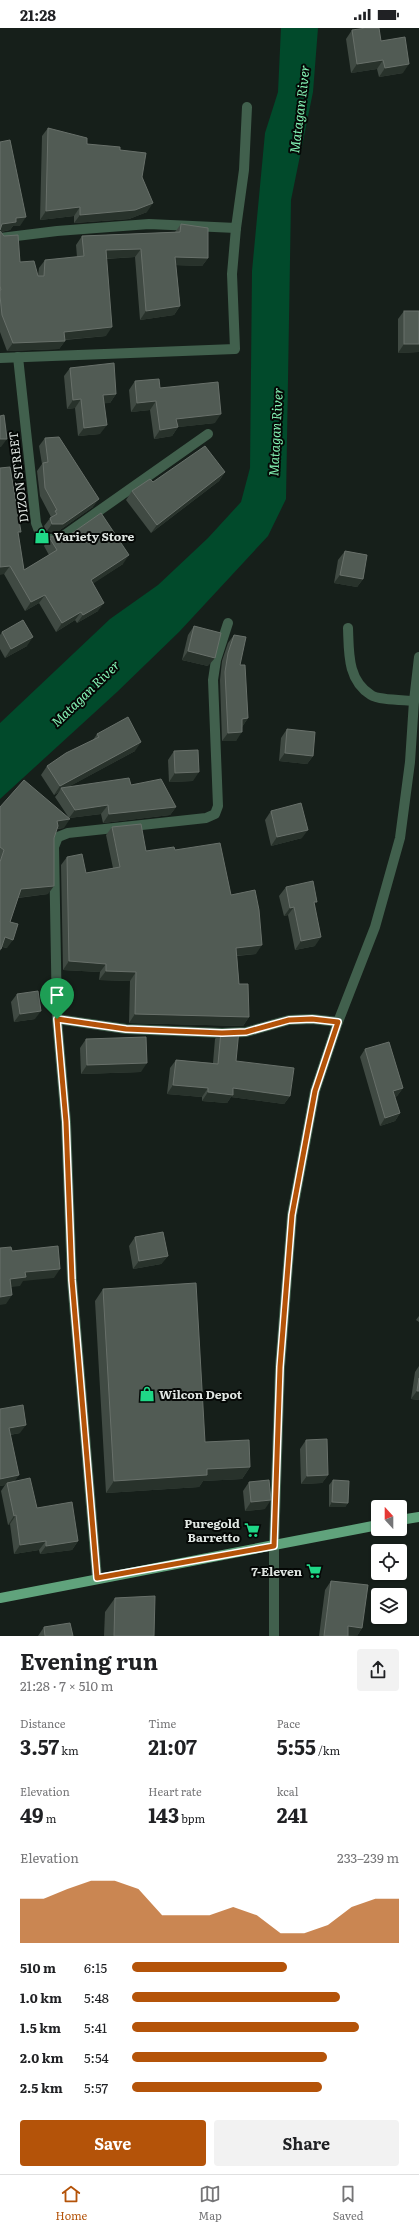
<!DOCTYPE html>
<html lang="en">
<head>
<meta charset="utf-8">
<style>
  body { margin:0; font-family:Literata,serif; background:#f2f2f2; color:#202124; height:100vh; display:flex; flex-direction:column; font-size:15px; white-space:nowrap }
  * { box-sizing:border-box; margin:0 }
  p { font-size:13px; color:#757577 }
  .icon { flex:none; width:22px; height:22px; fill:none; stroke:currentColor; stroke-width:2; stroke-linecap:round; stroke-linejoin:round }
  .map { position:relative; height:1608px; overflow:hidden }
  .sheet { display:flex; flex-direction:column; background:#fff; flex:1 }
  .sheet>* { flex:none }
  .needle { width:26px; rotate:339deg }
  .controls { position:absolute; left:371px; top:1472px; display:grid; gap:8px }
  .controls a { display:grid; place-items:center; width:36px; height:36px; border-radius:4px; background:#fff; box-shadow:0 1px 3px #0004; font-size:20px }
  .pin { position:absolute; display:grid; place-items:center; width:34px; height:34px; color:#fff; margin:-41px -17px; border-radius:50% 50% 50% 0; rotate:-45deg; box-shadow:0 0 4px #0007 }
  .pin .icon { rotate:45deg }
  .round { display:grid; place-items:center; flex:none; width:42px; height:42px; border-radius:4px; background:#f2f2f2 }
  .summary { display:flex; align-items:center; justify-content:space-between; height:68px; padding:0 20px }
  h1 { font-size:22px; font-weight:700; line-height:30px }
  .stats { display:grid; grid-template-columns:repeat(3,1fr); gap:6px; height:68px; padding:4px 20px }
  .stats div { display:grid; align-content:center }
  .stats b { font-size:20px; font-weight:700 }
  .stats small { font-size:11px; font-weight:400 }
  .stats p { font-size:11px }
  .chart { height:112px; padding:8px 20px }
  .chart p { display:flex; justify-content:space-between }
  .chart svg { width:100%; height:72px; margin-top:4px; fill:#b45309; opacity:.7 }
  .primary-button { display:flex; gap:8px; margin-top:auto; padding:8px 20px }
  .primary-button a { flex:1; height:46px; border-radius:4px; background:#b45309; color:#fff; font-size:16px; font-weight:700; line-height:46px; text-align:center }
  .primary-button a+a { background:#f2f2f2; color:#202124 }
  ul { padding:0 20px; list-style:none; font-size:13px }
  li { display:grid; grid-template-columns:64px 48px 1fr; align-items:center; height:30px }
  li i { height:10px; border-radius:5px; background:#b45309 }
  .status { display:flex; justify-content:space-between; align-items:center; height:28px; padding:0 20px; background:#fff; direction:ltr }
  .status svg { height:11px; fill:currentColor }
  .menu { display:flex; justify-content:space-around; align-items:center; height:56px; border-top:1px solid #e0e0e0; background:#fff; font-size:11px; color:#757577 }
  .menu a { display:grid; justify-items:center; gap:2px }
  .menu .active { color:#b45309 }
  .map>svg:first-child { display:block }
</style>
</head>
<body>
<div class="status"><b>21:28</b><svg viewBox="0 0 49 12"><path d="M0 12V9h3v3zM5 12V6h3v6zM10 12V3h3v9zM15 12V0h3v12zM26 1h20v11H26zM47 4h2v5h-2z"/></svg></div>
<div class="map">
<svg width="419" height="1608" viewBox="0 0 419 1608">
  <rect width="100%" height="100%" fill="#161f1a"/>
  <path fill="#014a2b" d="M281 0H318L313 64 291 172 286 471 268 508 179 604 117 664 0 771V695L110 591 158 557 208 510 241 474 250 440 252 243 265 105 278 64Z"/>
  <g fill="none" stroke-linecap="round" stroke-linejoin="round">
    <g stroke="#41604d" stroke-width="10">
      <path d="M0 210 57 203 149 196 236 200 244 142 247 79"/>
      <path d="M18 329 36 495 42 511H59L208 406"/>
      <path d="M0 330 235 321 232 246 236 200"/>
      <path d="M348 600C349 624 347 652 371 667 378 672 404 672 414 673"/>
      <path d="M57 991 126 1001 222 1005 246 1004 289 992 312 991 338 994"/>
      <path d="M97 1550 72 1252 66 1094 57 991 54 819 58 809 68 805 206 790 215 786 218 778 213 652 216 632 228 595"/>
      <path d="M274 1608V1518L280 1339 292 1187 315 1063 338 994 375 899 400 810 410 734 414 673 419 629"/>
    </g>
    <g stroke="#60a37c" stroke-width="10">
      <path d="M400 1492 419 1489"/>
      <path d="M0 1570 378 1497"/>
    </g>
  </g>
  <g fill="#404a43">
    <path d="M352 2 381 13 403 45 379 49 377 41 351 45 346 11Z"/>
    <path d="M48 100 87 116 120 122 142 149 147 184 129 191 74 195V188L40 192 42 108Z"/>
    <path d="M0 114 20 198H13L10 202 1 204 20 234 38 248 39 240 45 232 77 229 76 217 82 208 175 204 181 196 208 230 202 238 176 237 180 278 174 287 140 292 135 229 106 231V308L65 312V313L59 321 7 323 0 304Z"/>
    <path d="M404 283H419V324L398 325V291Z"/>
    <path d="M70 340 116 366 110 375H104L100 406 78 408 75 380 67 381 64 348Z"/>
    <path d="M135 353 160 360 215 395 178 399 172 408 154 411 150 382 131 384 129 362Z"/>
    <path d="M45 410 93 479 57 504H46L44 498 51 489 40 468 37 443 42 436 39 418Z"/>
    <path d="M225 444 219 453 151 505 126 472 132 463 153 454Z"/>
    <path d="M18 508 24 542 49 527 44 518 49 509 123 536 93 555 98 583 77 595 75 592 56 604 39 575 25 583 4 546Z"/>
    <path d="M345 523 363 551 357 559 334 555 338 532Z"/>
    <path d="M194 598 208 638 182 632 188 607Z"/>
    <path d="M2 604 27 618 5 630 0 621V607Z"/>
    <path d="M234 607 240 637 248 690 242 699 236 713H222L220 652 222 633 228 615Z"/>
    <path d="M287 701 313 728 307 736 279 733 281 710Z"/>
    <path d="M97 706 135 723 68 759 131 757 176 779 170 787 103 795 101 786 69 790 55 769 59 764 54 767 41 747 47 738 93 712Z"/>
    <path d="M174 723 193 753 169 754 168 732Z"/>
    <path d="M0 779 64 800 57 801 54 810 48 866 18 870 10 894 7 920 2 919 0 923Z"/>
    <path d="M271 783 302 810 271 818 265 792Z"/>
    <path d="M112 799 146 823 175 822 231 867 256 926 237 928 239 956 249 989 243 998 129 995 130 953 99 952 100 944 63 942 61 837 67 829 86 845 113 840 106 807Z"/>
    <path d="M286 859 315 877V918L295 922 288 887 284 888 279 868Z"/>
    <path d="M17 966 35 991 14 994 11 974Z"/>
    <path d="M221 1003 236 1033 290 1068 284 1076 231 1069 227 1075 202 1073V1069L167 1066 170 1040 176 1032 213 1035 215 1011Z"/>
    <path d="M86 1011 141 1044 81 1046 80 1020Z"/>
    <path d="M365 1021 403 1060 397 1068 395 1069 400 1085 395 1093 380 1098 360 1029Z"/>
    <path d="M135 1209 168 1228 161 1236 133 1241 129 1218Z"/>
    <path d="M103 1261 205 1414 250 1439 242 1451 203 1453 199 1459 106 1465 95 1273Z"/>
    <path d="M419 1288V1294L416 1292Z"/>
    <path d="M419 1338V1372L411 1371 415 1344Z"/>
    <path d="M0 1381 20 1405 10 1407 15 1453 37 1480 78 1513 72 1522 40 1526 39 1522 14 1526 10 1496 8 1497 1 1463 5 1457 0 1458Z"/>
    <path d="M306 1412 328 1447 322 1455 301 1456 300 1421Z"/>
    <path d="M333 1452 348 1475 345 1479H329V1457Z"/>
    <path d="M249 1454 265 1481 245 1483 243 1463Z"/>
    <path d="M331 1553 362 1600 357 1608H319L325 1562Z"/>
    <path d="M115 1570 154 1608H104L105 1584Z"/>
    <path d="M44 1599 73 1608H38Z"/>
  </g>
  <g fill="#28322b">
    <path d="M383 32 377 41 351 45 357 36Z"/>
    <path d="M409 36 403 45 379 49 385 40Z"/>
    <path d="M153 175 147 184 129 191 74 195 80 187Z"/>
    <path d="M80 179 74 188 40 192 46 183Z"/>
    <path d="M26 189 20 198H13L10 202 0 204V200L2 196 16 190Z"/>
    <path d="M141 221 135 229 100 231 106 222Z"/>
    <path d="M175 229 208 230 202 238 169 237Z"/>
    <path d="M180 278 174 287 140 292 146 283Z"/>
    <path d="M112 299 106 308 59 312 64 304Z"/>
    <path d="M65 313 59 321 7 323 13 315Z"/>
    <path d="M404 316H419V324L398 325Z"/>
    <path d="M116 366 110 375 97 376 103 367Z"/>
    <path d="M81 371 75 380 67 381 73 372Z"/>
    <path d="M156 373 150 382 131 384 137 375Z"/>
    <path d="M221 386 215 395 170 400 176 391Z"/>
    <path d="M107 397 100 406 78 408 84 400Z"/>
    <path d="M178 399 172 408 154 411 160 402Z"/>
    <path d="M0 411H7L1 419H0Z"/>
    <path d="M225 444 219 453 151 505 157 497Z"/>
    <path d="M99 471 93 479 57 504H46L52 496Z"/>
    <path d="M129 527 123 536 85 561 91 552Z"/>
    <path d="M10 538 4 546 0 547V539Z"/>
    <path d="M340 547 363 551 357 559 334 555Z"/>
    <path d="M45 567 39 575 25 583 31 574Z"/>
    <path d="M104 575 98 583 77 595 83 587Z"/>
    <path d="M81 584 75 592 56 604 62 595Z"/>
    <path d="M33 609 27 618 5 630 11 621Z"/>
    <path d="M188 623 215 630 208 638 182 632Z"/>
    <path d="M248 690 242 699H236L242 691Z"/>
    <path d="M242 704 236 713H222L228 705Z"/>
    <path d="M141 714 135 723 63 762 61 760 59 764 54 767 60 758Z"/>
    <path d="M285 725 313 728 307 736 279 733Z"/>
    <path d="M199 744 193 753 169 754 175 745Z"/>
    <path d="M108 777 101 786 69 790 75 782Z"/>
    <path d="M176 779 170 787 103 795 109 786Z"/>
    <path d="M70 791 64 800 51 801 57 793Z"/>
    <path d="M308 802 302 810 271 818 277 809Z"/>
    <path d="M54 858 48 866 15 870 21 861Z"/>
    <path d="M294 879 288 887 284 888 290 880Z"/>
    <path d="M5 909 13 912 7 920 0 918Z"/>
    <path d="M321 909 315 918 295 922 301 913Z"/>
    <path d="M262 917 256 926 230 928 236 920Z"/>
    <path d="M69 933 106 936 100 944 63 942Z"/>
    <path d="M106 943 136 944 130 953 99 952Z"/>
    <path d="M41 983 35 991 14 994 20 986Z"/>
    <path d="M135 986 249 989 243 998 129 995Z"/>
    <path d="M147 1035 141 1044 81 1046 87 1037Z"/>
    <path d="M173 1057 208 1060 202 1069 167 1066Z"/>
    <path d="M233 1060 290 1068 284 1076 231 1069 227 1075 202 1073 208 1064Z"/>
    <path d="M403 1060 397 1068 387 1071 393 1063Z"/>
    <path d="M400 1085 395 1093 380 1098 385 1090Z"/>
    <path d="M168 1228 161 1236 133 1241 139 1233Z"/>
    <path d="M60 1241 54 1250 23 1253 20 1258 4 1260 10 1251 25 1244Z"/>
    <path d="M12 1267 6 1276 0 1277V1269Z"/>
    <path d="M417 1363H419V1372L411 1371Z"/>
    <path d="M26 1397 20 1405 3 1408 9 1400Z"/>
    <path d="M250 1439 242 1451 203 1453 199 1459 106 1465 114 1453 207 1441Z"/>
    <path d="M19 1447 13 1456 7 1455 5 1457 0 1458V1451Z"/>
    <path d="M328 1447 322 1455 301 1456 307 1448Z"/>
    <path d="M271 1472 265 1481 245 1483 251 1474Z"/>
    <path d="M332 1474 348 1475 345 1479H329Z"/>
    <path d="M16 1487 10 1496 8 1497 14 1488Z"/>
    <path d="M46 1513 39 1522 14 1526 20 1517Z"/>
    <path d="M78 1513 72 1522 40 1526 46 1518Z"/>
    <path d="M348 1598 362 1600 357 1608 342 1607Z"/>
  </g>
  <g fill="#515b54" stroke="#68706a">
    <path d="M366 0H379L381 13 405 9 409 36 385 40 383 32 357 36 352 2Z"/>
    <path d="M48 100 87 110V116L120 119V122L146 125 142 149 153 175 135 182 80 187V179L46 183Z"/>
    <path d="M10 112 26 189 16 190V194L2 196 0 202V114Z"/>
    <path d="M181 196 208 200V230L175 229 180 278 146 283 141 221 106 222 112 299 64 304 65 313 13 315 2 287 0 268V262H1L0 258V203L4 208 18 207 20 234 34 233 38 248H44L45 232 84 228 82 208 180 204Z"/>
    <rect x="404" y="283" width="15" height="33"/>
    <path d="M114 335 116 366 103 367 107 397 84 400 81 371 73 372 70 340Z"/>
    <path d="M159 351 160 360 218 354 221 386 176 391 178 399 160 402 156 373 137 375 135 353Z"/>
    <path d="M4 387 7 411H0V388Z"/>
    <path d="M59 409 99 471 63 496H52L50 490 57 486 55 483 57 482 45 460 43 435 48 434 45 410Z"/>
    <path d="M205 418 225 444 157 497 132 463 150 451 153 454Z"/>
    <path d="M10 439 21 504H18L24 542 57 522 49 509 68 508 101 485 129 527 91 552 104 575 83 587 81 584 62 595 45 567 31 574 10 538 0 539V440Z"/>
    <path d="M345 523 367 527 363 551 340 547Z"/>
    <path d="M23 592 33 609 11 621 2 604Z"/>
    <path d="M194 598 221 605 215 630 188 623Z"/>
    <path d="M234 607 246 609 240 637H245L248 690 242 691V704L228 705 225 644 228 625Z"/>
    <path d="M128 689 141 714 60 758 47 738 66 725 99 709 97 706Z"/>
    <path d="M287 701 315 704 313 728 285 725Z"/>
    <path d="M198 722 199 744 175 745 174 723Z"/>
    <path d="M129 750 131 757 161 751 176 779 109 786 108 777 75 782 61 760Z"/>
    <path d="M24 752 70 791 57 793 58 798 54 810V858L21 861 10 894 18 896 13 912 5 909 1 921H0V834L4 822 0 819V779Z"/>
    <path d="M301 775 308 802 277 809 271 783Z"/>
    <path d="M141 796 146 823 174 819 175 822 220 815 231 867 255 862 259 882 262 917 236 920 239 956H248L249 989 135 986 136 944 106 943V936L69 933 67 829 82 826 86 845 120 839 112 799Z"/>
    <path d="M313 853 317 874H314L321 909 301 913 294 879 290 880 286 859Z"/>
    <path d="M38 963 41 983 20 986 17 966Z"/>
    <path d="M239 1002 236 1033 294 1040 290 1068 233 1060V1067L208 1064V1060L173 1057 176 1032 218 1036 221 1003Z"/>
    <path d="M146 1009 147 1035 87 1037 86 1011Z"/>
    <path d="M389 1014 403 1060 393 1063 400 1085 385 1090 365 1021Z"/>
    <path d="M163 1204 168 1228 139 1233 135 1209Z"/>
    <path d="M58 1218 60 1241 25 1244 26 1249 10 1251 12 1267 0 1269V1220L11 1219 12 1223Z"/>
    <path d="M196 1255 205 1414 249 1412 250 1439 207 1441V1447L114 1453 103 1261Z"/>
    <path d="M419 1350V1363H417Z"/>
    <path d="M23 1377 26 1397 9 1400 19 1447 0 1451V1381Z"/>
    <path d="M327 1411 328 1447 307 1448 306 1412Z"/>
    <path d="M30 1450 37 1480 72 1474 78 1513 46 1518V1513L20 1517 16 1487 14 1488 7 1455Z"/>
    <path d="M269 1452 271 1472 251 1474 249 1454Z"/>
    <path d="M333 1452 349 1453 348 1475 332 1474Z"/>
    <path d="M331 1553 368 1557 362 1600 348 1598V1608H324Z"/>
    <path d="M155 1568 154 1608H114L115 1570Z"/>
    <path d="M70 1595 73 1608H45L44 1599Z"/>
  </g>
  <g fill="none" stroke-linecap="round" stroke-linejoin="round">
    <defs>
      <path id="route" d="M57 991 126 1001 222 1005 246 1004 289 992 312 991 338 994 315 1063 292 1187 280 1339 274 1518 97 1550 72 1252 66 1094Z"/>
    </defs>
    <use href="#route" stroke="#fff" stroke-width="8"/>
    <use href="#route" stroke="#b45309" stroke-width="5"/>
  </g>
  <defs>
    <symbol id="shop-bare" viewBox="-9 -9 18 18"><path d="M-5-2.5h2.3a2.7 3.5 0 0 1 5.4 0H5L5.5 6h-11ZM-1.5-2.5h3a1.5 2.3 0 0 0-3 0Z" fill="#1fd887" stroke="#050806" stroke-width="2.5" paint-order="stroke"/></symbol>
    <symbol id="supermarket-bare" viewBox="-9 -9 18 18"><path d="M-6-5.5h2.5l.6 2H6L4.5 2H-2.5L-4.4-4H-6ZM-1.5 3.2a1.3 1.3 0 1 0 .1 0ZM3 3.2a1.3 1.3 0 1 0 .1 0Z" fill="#1fd887" stroke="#050806" stroke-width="2.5" paint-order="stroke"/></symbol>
  </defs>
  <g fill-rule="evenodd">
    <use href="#shop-bare" x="31" y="497" width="22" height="22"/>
    <use href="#shop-bare" x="136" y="1355" width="22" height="22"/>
    <use href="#supermarket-bare" x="241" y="1491" width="22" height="22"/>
    <use href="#supermarket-bare" x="303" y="1532" width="22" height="22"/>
  </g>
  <g text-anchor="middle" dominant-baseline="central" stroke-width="4" stroke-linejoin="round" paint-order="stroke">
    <g font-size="12" fill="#e0e6e2" stroke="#050806">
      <text transform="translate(18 449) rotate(-97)">DIZON STREET</text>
    </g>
    <g font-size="12" font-weight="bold" fill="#e0e6e2" stroke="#050806" text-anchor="start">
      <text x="54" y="508">Variety Store</text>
      <text x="159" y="1366">Wilcon Depot</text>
      <text x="240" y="1495" text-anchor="end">Puregold<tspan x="240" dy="14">Barretto</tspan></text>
      <text x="302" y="1543" text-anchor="end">7-Eleven</text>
    </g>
    <g font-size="13" font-style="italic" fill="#84f3b4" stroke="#050806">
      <text transform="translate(299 81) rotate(-83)">Matagan River</text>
      <text transform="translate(275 404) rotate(-87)">Matagan River</text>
      <text transform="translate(85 665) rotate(-44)">Matagan River</text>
    </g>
  </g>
</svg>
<div class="controls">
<a><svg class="needle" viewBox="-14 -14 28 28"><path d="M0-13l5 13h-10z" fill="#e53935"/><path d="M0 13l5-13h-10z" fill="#757577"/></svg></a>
<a><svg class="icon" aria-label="locate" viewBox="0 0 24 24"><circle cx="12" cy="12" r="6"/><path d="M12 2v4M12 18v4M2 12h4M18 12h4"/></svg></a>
<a><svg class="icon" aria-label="layers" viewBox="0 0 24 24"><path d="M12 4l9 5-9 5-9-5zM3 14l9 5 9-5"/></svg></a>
</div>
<div class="pin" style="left:57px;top:991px;background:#1e9e55"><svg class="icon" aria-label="arrive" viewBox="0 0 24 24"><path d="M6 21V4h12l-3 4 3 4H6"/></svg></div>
</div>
<section class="sheet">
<div class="summary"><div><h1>Evening run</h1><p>21:28 · 7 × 510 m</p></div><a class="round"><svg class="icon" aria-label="share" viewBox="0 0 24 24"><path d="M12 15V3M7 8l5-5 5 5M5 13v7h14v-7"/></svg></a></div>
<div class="stats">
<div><p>Distance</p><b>3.57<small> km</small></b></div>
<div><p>Time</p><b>21:07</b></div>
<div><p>Pace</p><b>5:55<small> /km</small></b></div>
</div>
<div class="stats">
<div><p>Elevation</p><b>49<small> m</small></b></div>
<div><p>Heart rate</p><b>143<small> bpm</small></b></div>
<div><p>kcal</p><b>241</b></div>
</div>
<div class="chart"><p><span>Elevation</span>233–239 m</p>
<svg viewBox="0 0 160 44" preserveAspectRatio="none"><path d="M0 44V17L10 17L20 11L30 6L40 6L50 11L60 27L70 27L80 27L90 22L100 27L110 38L120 38L130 33L140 22L150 17L160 17V44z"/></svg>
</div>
<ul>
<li><b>510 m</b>6:15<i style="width:58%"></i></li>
<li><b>1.0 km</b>5:48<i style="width:78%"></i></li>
<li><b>1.5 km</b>5:41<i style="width:85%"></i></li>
<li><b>2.0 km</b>5:54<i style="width:73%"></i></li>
<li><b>2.5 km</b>5:57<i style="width:71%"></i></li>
</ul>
<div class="primary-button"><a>Save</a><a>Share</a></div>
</section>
<nav class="menu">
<a class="active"><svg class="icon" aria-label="home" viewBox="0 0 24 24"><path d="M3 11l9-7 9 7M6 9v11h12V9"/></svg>Home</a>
<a><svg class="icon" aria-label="map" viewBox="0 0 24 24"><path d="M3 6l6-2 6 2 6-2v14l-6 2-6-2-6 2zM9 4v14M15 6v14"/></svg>Map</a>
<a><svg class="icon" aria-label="saved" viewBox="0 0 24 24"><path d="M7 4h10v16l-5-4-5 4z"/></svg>Saved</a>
</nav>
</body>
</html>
